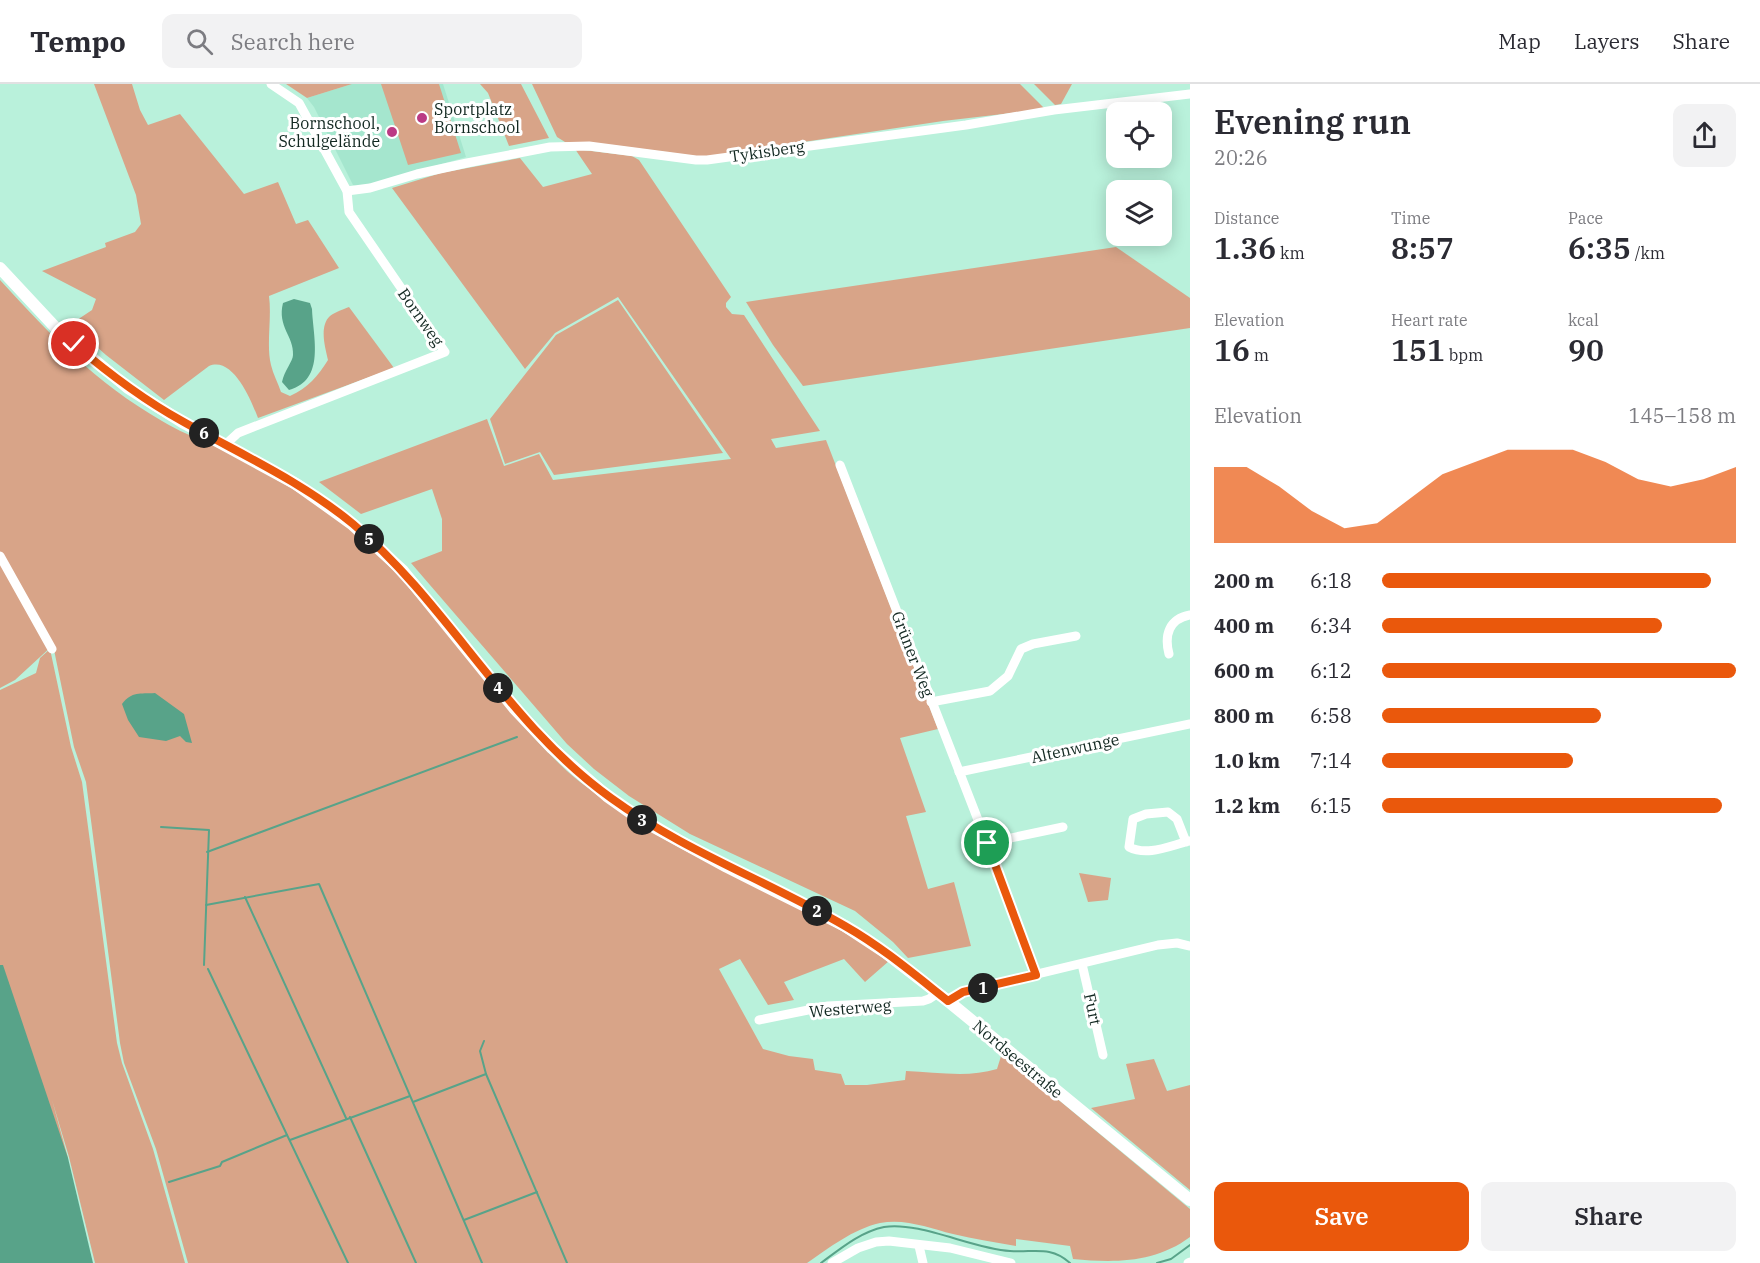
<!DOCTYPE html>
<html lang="en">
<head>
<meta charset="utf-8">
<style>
  body { margin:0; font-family:"IBM Plex Serif",serif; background:#f2f2f3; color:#2b2b33; height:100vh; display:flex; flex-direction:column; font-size:22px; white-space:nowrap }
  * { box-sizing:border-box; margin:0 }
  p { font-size:20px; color:#7c7c81 }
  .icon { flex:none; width:33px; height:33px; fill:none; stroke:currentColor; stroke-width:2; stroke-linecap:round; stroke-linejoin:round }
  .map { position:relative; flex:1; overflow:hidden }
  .details { display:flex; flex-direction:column; background:#fff; width:570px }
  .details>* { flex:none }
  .controls { position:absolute; left:1106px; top:18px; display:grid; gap:12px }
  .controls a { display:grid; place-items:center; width:66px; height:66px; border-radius:12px; background:#fff; box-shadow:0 3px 15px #0003; font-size:30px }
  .pin { position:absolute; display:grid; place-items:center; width:51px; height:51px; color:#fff; margin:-26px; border:3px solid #fff; border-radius:50%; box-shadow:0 2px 6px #0007 }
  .km { position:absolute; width:30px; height:30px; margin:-15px; border-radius:50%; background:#222; color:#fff; font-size:16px; line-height:30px; text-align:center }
  .round { display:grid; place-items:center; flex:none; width:63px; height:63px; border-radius:12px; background:#f2f2f3 }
  .overview { display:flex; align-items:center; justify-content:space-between; height:102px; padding:0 24px }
  h1 { font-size:33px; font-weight:600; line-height:45px }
  .metrics { display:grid; grid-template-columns:repeat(3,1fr); gap:9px; height:102px; padding:6px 24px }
  .metrics div { display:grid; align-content:center }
  .metrics b { font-size:30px; font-weight:600 }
  .metrics small { font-size:16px; font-weight:400 }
  .metrics p { font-size:16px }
  .chart { height:168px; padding:12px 24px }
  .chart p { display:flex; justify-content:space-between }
  .chart svg { width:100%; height:108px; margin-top:6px; fill:#ea580c; opacity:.7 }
  .cta { display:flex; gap:12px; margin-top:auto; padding:12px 24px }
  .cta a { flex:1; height:69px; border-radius:12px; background:#ea580c; color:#fff; font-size:24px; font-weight:600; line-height:69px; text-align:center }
  .cta a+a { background:#f2f2f3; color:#2b2b33 }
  ul { padding:0 24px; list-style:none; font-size:20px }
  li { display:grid; grid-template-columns:96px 72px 1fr; align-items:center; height:45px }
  li i { height:15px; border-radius:8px; background:#ea580c }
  header { display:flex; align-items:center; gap:36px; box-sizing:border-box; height:84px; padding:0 30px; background:#fff; border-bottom:2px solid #e1e1e2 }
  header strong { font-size:28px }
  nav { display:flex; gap:33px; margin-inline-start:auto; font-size:21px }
  .search { width:420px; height:54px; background:#f2f2f3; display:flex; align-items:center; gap:15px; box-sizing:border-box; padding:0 21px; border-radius:12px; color:#7c7c81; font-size:22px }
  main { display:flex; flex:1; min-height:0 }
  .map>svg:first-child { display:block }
</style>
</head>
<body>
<header>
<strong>Tempo</strong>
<div class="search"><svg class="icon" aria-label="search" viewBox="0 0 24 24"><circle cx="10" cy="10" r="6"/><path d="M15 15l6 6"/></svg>Search here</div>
<nav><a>Map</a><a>Layers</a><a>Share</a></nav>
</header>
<main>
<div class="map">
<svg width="1190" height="1179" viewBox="0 0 1190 1179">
  <rect width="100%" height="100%" fill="#b9f1db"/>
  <path fill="#a5e6ce" d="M352 0H443L466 73 372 100 359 103 353 101 314 23 307 14Z"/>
  <g fill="#d8a488">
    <path d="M94 0H132L140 26 148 41 180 30 244 110 278 98 296 140 308 136 339 184 269 212C272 234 266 261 271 281 273 290 278 299 281 308L290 312C308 304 318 292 328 276 325 263 319 242 330 232 335 228 344 225 349 223L394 284 258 334C251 316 233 272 209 282L164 316 106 271 71 240 92 226 96 215 42 187 106 163 105 159 135 148 141 140 136 111Z"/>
    <path d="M286 0H352L307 14Z"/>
    <path d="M381 0H439L461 69 408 81Z"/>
    <path d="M480 0H521L549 54 509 62 488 9Z"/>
    <path d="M532 0H1020L1045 25 943 37 710 72H695L619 62 565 58 557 53Z"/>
    <path d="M1034 0H1072L1061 20 1055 21Z"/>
    <path d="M575 65 632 72 639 76 731 213 726 219V223L732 230 744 231 820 347 771 355 776 364 826 356 938 645 900 654 926 728 906 732 928 805 954 798 971 862 908 874 893 858 855 827 690 750 629 712 594 685 567 660 411 479 442 467V435L432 405 361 430 319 398 487 335 504 382 539 370 553 396 731 375 618 213 555 249 525 285 392 104 441 89 520 74 543 103 592 90Z"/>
    <path d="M1116 163 1190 214V244L803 302 773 261 746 218Z"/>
    <path d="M0 196C52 253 95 298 162 337 178 347 195 353 212 361 260 383 308 411 349 445 434 514 487 613 567 687 602 718 644 738 684 760 744 793 804 826 864 859L889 877 865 898 844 875 784 898 794 916 768 921 740 875 719 885 763 965 789 972 813 975 815 986 841 990 845 1001H867L905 996 906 987C936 988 968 994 997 985L1002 969 1190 1125V1153C1155 1179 1115 1179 1073 1175L1070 1162 1016 1155V1162C995 1158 974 1155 953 1150 929 1144 905 1134 880 1139 853 1145 829 1164 807 1179H188L156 1065 124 979 120 959 86 698 74 663 53 561 15 596 0 604Z"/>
    <path d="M618 216 723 369 554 391 540 368 505 380 490 335 556 251Z"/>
    <path d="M50 565 71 663 82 698 117 959 122 979 153 1065 185 1179H95L69 1073 52 1016 68 1074 0 1179V606L36 589 40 574Z"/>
    <path d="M1079 789 1111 794 1108 816 1088 818Z"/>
    <path d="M1154 975 1167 1007 1190 1001V1106L1091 1024 1135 1015 1126 980Z"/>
  </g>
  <g fill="#58a389">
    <path d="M294 215 310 219 312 225C313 253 326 296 289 306L282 298C284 287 293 277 293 271 294 252 277 243 283 219Z"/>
    <path d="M155 609 184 630 192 659 186 658 180 652 166 657 139 653 128 636 122 620C132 607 140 610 155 609Z"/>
    <path d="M0 881H3L68 1074 93 1179H0Z"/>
  </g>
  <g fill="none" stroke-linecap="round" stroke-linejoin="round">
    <g stroke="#58a389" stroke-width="2">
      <path d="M161 743 209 746 204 881"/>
      <path d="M207 768 517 653"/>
      <path d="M245 813 346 1034"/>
      <path d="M206 821 319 800 482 1179"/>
      <path d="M208 885 348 1179"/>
      <path d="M484 957 480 967 486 990 567 1179"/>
      <path d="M413 1018 486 990"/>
      <path d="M350 1033 416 1179"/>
      <path d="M290 1056 410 1012"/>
      <path d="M169 1098 220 1082 222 1078 287 1051"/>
      <path d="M464 1136 537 1108"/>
      <path d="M821 1179C840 1165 860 1148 884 1143 919 1137 973 1165 1010 1167 1033 1169 1050 1161 1070 1179"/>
      <path d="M1157 1179 1171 1175 1190 1161"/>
    </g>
    <g stroke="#fff" stroke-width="9">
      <path d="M347 107 370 104 417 90 467 79 550 63 589 62 696 76H707L966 41 1054 26 1190 10"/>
      <path d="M225 361 238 349 445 268 349 128 347 107 299 19 271 0"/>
      <path d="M840 381 987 759 1036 891"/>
      <path d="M0 472 52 565"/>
      <path d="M1169 570C1164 551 1169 535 1190 531"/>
      <path d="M931 618 990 607 1008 592 1021 565 1033 560 1076 552"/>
      <path d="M959 688 1190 640"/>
      <path d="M1186 758 1177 735 1168 728 1146 730 1133 735 1129 763C1148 773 1171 761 1190 757"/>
      <path d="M987 759 1063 743"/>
      <path d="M1082 880 1103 971"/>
      <path d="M948 917 963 908 1158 861 1177 859 1190 862"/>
      <path d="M759 936 828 922 923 917 929 915 938 909"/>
      <path d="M919 1162 923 1179"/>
      <path d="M832 1179 858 1164 876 1158 889 1157 950 1164 1011 1179"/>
      <path d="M1188 1179 1190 1178"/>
    </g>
    <path stroke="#fff" stroke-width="12" d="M0 184 55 243 128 304 182 338 296 400 352 440 403 487 514 624 552 664 607 712 641 736 727 783 845 842 886 869 948 917 1190 1116"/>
  </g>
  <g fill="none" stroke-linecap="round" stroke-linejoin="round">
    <defs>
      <path id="route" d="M74 260C108 289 142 315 182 337 240 370 301 397 353 440 450 522 506 639 611 714 684 767 768 797 845 842 882 863 915 891 948 917L963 908 1036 891 987 759"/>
    </defs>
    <use href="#route" stroke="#fff" stroke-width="12"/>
    <use href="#route" stroke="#ea580c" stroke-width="8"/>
  </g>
  <g fill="#bb3a84" stroke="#fff" stroke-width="2">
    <circle cx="422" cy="34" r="6"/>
    <circle cx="392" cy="48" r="6"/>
  </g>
  <g text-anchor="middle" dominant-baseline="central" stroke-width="6" stroke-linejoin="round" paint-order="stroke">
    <g font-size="16" fill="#122821" stroke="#fff" text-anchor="start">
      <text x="434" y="25">Sportplatz<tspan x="434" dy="18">Bornschool</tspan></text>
      <text x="380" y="39" text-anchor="end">Bornschool,<tspan x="380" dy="18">Schulgelände</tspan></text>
    </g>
    <g font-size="16" fill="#122821" stroke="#fff">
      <text transform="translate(767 67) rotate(-8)">Tykisberg</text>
      <text transform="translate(421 233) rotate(55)">Bornweg</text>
      <text transform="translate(913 570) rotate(69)">Grüner Weg</text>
      <text transform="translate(1075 664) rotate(-12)">Altenwunge</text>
      <text transform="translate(850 924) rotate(-5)">Westerweg</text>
      <text transform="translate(1093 925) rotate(78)">Furt</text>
      <text transform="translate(1018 975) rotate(40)">Nordseestraße</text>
    </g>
  </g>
</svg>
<div class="controls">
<a><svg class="icon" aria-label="locate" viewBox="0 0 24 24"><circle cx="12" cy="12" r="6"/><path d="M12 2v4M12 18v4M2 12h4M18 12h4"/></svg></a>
<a><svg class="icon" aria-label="layers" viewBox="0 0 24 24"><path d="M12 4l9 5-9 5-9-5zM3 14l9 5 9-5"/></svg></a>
</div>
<div class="pin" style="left:987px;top:759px;background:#1e9e55"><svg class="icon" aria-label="arrive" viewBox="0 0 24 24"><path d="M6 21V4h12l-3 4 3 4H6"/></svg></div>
<div class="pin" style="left:74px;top:260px;background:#d93025"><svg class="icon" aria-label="check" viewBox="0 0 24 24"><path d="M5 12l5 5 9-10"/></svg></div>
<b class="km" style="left:983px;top:904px">1</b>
<b class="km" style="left:817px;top:827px">2</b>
<b class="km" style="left:642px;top:736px">3</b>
<b class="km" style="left:498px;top:604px">4</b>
<b class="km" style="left:369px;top:455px">5</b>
<b class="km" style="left:204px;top:349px">6</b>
</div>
<section class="details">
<div class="overview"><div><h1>Evening run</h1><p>20:26</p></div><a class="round"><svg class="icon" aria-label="share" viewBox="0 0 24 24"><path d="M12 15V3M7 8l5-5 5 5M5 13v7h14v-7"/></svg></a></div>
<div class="metrics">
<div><p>Distance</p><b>1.36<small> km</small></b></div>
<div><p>Time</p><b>8:57</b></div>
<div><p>Pace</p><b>6:35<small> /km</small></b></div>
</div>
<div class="metrics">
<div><p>Elevation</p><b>16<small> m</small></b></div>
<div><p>Heart rate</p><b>151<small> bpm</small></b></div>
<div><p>kcal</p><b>90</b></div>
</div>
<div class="chart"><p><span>Elevation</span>145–158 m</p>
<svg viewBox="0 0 160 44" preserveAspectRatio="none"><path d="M0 44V13L10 13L20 21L30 31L40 38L50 36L60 26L70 16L80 11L90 6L100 6L110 6L120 11L130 18L140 21L150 18L160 13V44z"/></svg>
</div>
<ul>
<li><b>200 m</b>6:18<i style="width:93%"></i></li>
<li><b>400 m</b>6:34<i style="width:79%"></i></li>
<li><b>600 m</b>6:12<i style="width:100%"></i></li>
<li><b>800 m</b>6:58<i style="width:62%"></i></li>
<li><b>1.0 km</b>7:14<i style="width:54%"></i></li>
<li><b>1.2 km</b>6:15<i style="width:96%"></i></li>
</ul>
<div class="cta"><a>Save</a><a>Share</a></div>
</section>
</main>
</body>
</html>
